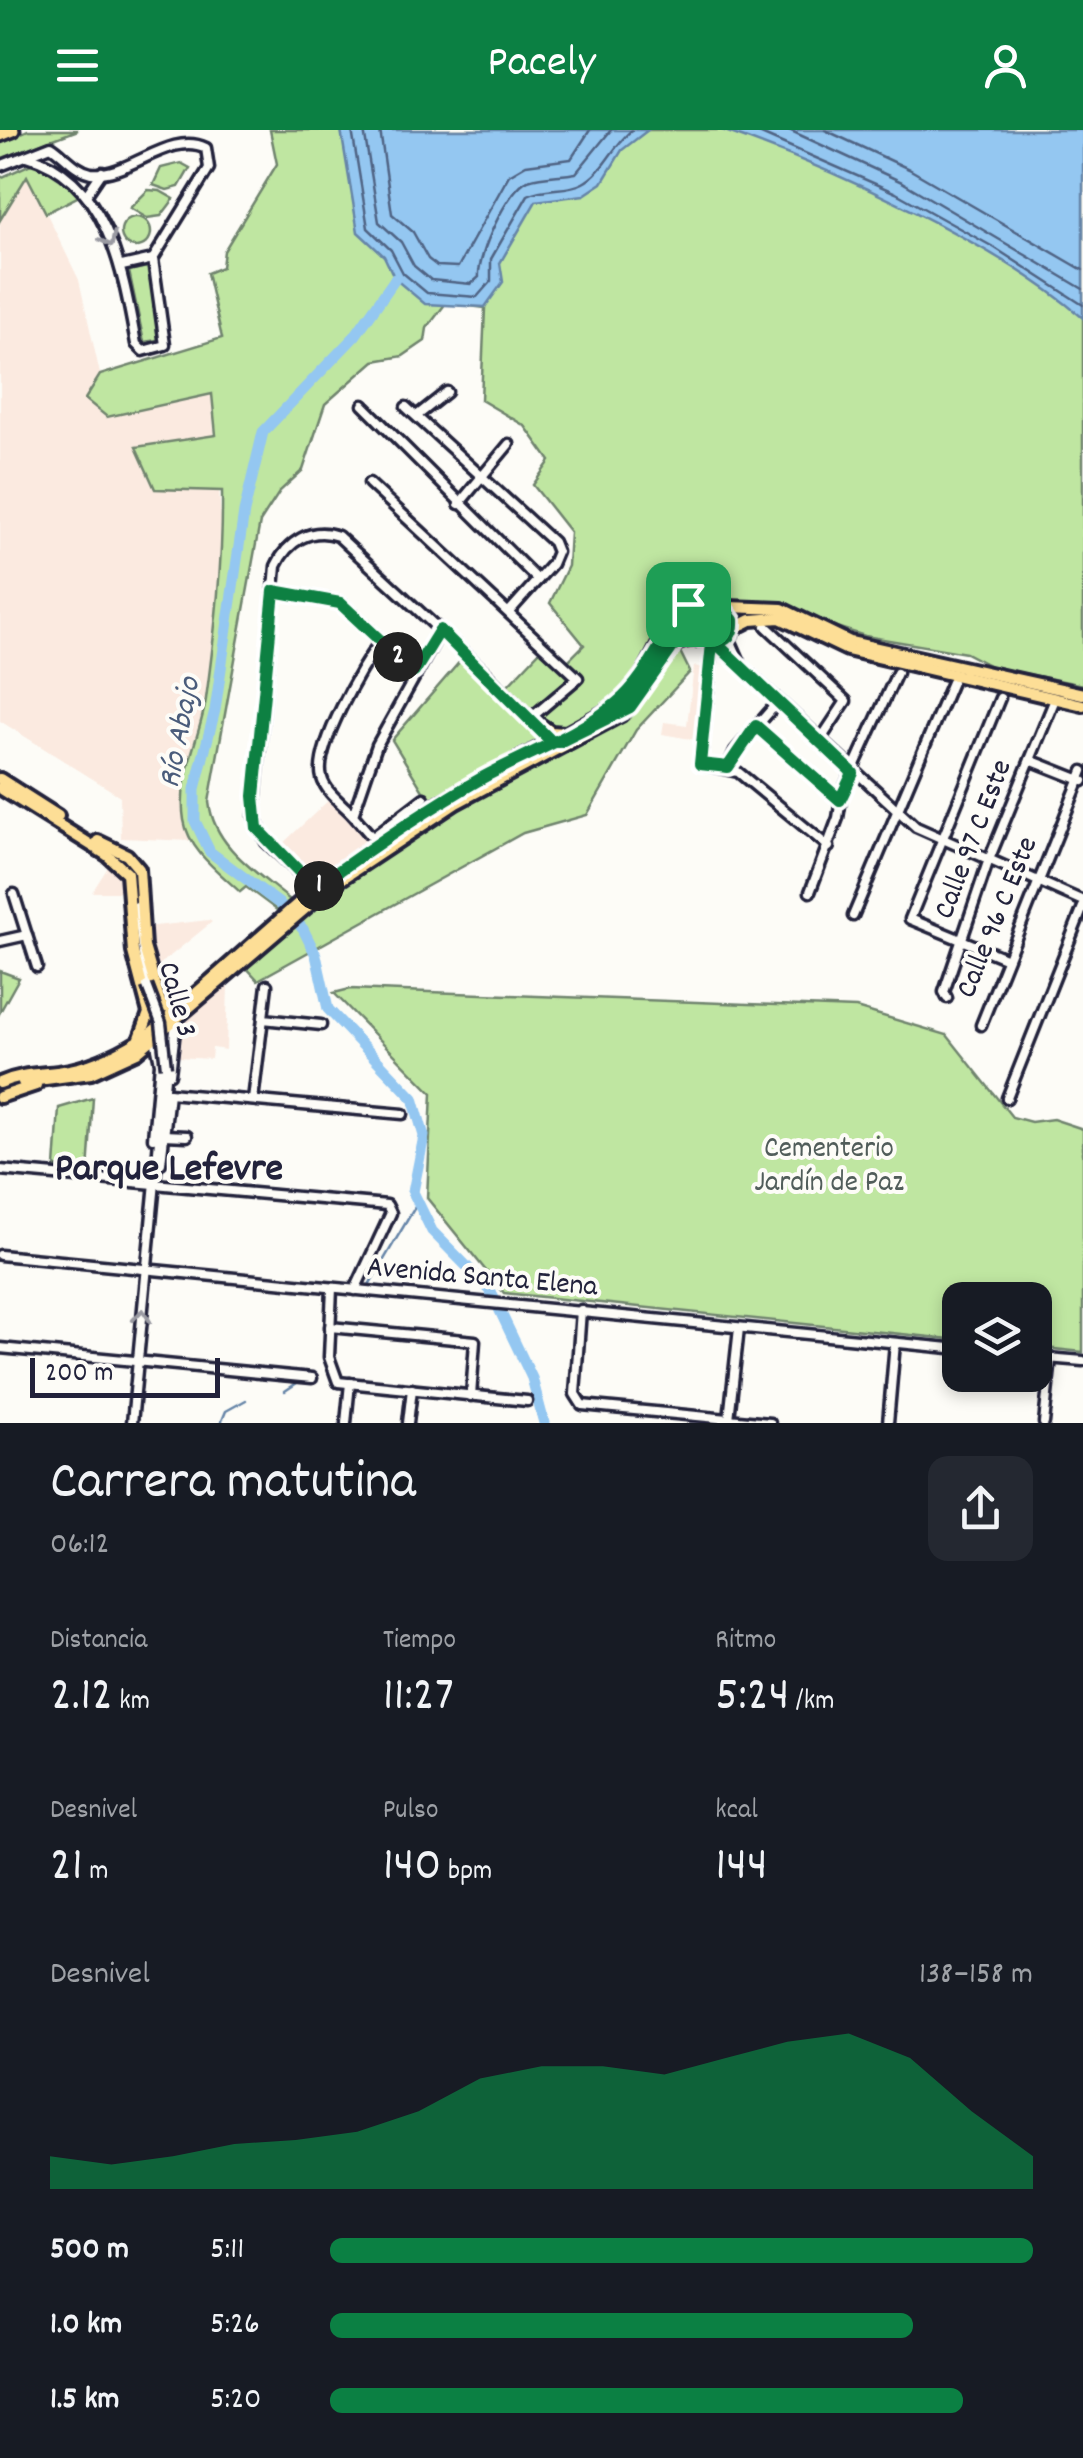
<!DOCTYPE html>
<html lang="es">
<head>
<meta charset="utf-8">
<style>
  body { margin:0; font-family:Dekko,sans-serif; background:#242831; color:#f1f3f6; height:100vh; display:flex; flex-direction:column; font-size:38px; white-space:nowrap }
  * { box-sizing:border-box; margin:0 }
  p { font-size:32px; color:#9ea1a6 }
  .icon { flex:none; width:55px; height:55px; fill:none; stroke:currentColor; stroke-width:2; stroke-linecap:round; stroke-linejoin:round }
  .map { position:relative; height:1293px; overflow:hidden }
  .details { display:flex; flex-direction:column; background:#171b24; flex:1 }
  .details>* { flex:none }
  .tools { position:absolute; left:942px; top:1152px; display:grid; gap:20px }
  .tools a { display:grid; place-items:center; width:110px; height:110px; border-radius:20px; background:#171b24; box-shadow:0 5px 15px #0003; font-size:50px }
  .scale { position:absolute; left:30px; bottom:25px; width:190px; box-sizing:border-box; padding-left:10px; border:5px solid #22223b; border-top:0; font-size:28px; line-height:35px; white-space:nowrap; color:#22223b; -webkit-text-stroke:8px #fdfcf7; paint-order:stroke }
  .pin { position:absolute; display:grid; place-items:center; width:85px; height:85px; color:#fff; margin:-42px; border-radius:20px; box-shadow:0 5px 15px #0006 }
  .km { position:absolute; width:50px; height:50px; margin:-25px; border-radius:50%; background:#222; color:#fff; font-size:28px; line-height:50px; text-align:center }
  .round { display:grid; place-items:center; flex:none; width:105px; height:105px; border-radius:20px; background:#242831 }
  .head { display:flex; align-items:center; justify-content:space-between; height:170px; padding:0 50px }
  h1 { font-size:55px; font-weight:600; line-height:75px }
  .stats { display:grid; grid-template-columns:repeat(3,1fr); gap:15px; height:170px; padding:10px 50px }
  .stats div { display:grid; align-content:center }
  .stats b { font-size:50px; font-weight:600 }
  .stats small { font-size:28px; font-weight:400 }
  .stats p { font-size:28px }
  .chart { height:280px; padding:20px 50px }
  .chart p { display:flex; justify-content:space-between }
  .chart svg { width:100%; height:180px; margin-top:10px; fill:#0b8043; opacity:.7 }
  ul { padding:0 50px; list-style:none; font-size:32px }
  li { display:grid; grid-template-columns:160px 120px 1fr; align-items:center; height:75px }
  li i { height:25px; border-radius:12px; background:#0b8043 }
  header { display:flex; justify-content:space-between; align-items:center; height:130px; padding:0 50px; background:#0b8043; color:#fff; font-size:45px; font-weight:600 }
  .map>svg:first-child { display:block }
</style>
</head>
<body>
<header><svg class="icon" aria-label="menu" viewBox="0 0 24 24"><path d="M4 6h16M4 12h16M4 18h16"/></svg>Pacely<svg class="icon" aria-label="person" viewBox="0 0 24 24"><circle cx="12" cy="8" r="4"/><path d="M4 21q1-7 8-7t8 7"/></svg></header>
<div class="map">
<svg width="1083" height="1293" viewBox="0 0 1083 1293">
  <rect width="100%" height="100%" fill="#fdfcf7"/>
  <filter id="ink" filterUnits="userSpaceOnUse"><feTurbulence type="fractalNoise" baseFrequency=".01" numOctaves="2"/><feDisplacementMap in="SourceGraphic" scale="20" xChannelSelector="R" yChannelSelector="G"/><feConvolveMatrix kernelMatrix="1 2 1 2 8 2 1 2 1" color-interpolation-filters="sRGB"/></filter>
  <g filter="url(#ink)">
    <g fill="#fbeae0">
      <path d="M28 45 79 150 100 244 207 212 223 412 208 562 187 641 183 688 192 711 121 708 120 666 0 591V90Z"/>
      <path d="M694 536 708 539 696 610 662 604 664 592 687 595Z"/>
      <path d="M332 667 370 707 317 751 279 717Z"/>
      <path d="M108 737 126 748 121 758 126 762H92Z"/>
      <path d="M209 790 212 792 153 840 146 797Z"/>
      <path d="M228 856 226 920 212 918 211 929 178 927 180 900 187 890Z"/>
    </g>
    <g fill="#bfe6a1" stroke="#70846e" stroke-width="2.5">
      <path d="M28 0H78L0 29V12Z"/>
      <path d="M270 0H1083V555L993 537 966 523 865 506 833 496 784 472 742 476 712 460 684 469 666 493 690 542 636 600 587 685 523 703 258 850 244 835 329 764 435 689 423 661 392 610 462 529 502 561 541 520 567 532 584 515 550 473 568 436 570 402 533 355 550 331 525 296 481 270 485 178 446 173 427 198 425 211 403 226 374 231 325 274 303 340 280 361 260 392 209 672C214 717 257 742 290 770L278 781 246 757 240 762C219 742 189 721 184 690 177 648 200 609 206 569 215 502 223 431 222 361L155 359 136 317 216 305 212 264 107 287 85 269 100 245 222 208 207 143 222 137 224 121 277 34Z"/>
      <path d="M33 33 66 48 79 66 46 83 27 46 0 90V48Z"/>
      <path d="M181 33 190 38 179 57 167 60 153 55 161 38Z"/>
      <path d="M148 60 160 61 174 69 161 86 147 88 130 78Z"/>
      <circle cx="136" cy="102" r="15"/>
      <path d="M147 137 163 209 144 212 129 141Z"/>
      <path d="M0 841 19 848 0 882Z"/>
      <path d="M350 859 856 878 947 905 1012 987 1031 992 1053 989 1083 999V1222L1035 1217V1170H960V1210L504 1163 427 1068 432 963 334 863Z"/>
      <path d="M93 968 88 1041 55 1037 59 978Z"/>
    </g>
    <g fill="#94c7f1" stroke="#6685a8" stroke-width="2.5">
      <path d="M341 0H648L622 20 602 53 584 65 536 71 500 133 503 152 485 177 425 174 395 149 384 126 358 102Z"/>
      <path d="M722 0H1083V188C996 113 832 38 722 0Z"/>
    </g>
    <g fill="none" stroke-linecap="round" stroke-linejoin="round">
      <g stroke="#506484" stroke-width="2.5">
        <path d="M352 0 368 98 391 120 403 143 427 163 477 167 491 151V129L528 65C545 56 567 62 583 53 604 42 613 15 632 0"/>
        <path d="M364 0 379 92 401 112 414 136 431 150 471 154 479 147C477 126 508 58 528 50 543 45 561 46 576 43L611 0"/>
        <path d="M380 0 392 84 413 102 428 129 437 136 458 137 509 45 526 35 571 29 590 0"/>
        <path d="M752 0 896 63 995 118 1083 175"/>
        <path d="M789 0 902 52 1083 159"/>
        <path d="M825 0 909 39 1083 140"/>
      </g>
      <g stroke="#6685a8" stroke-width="2.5">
        <path d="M369 1155 418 1072"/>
        <path d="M285 1261 300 1251"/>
        <path d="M221 1293 226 1281 246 1270"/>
      </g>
      <path stroke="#94c7f1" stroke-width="11" d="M395 149 355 206 263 302 244 382 215 580 195 659V691L210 722 281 775 303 799 316 825 328 879 413 968 424 1006 413 1062 432 1101 490 1160 532 1248 544 1293"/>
      <defs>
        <g id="minor">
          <path d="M0 36 51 16C64 24 75 40 91 43 128 48 170 0 206 18L209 38 153 129 165 215 143 221 136 214C123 142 108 49 27 26"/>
          <path d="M87 64 102 42"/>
          <path d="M122 136 153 129"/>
          <path d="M363 275 538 450"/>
          <path d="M406 277 553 412 557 422 552 434 509 482"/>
          <path d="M418 285 447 262"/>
          <path d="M369 353 578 548 532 587"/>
          <path d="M459 374 509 314"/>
          <path d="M274 461 341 473 414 542"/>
          <path d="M766 496 846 571 819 612"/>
          <path d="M729 507 740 532"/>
          <path d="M713 513 700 634 738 642 829 717"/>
          <path d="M716 513 916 697 1083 771"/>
          <path d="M1000 568 910 789 1005 828"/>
          <path d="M756 596 840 670"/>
          <path d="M1030 630 1083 651"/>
          <path d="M728 637 735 621 778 572"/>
          <path d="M353 685C343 674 326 663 322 648 313 619 363 535 381 510"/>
          <path d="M373 707 424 668"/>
          <path d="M378 714 353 685 377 615 441 500"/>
          <path d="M315 758 266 712 254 686 276 436C287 412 311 396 338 406L486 543 551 611"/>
          <path d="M810 762 838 688 842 663 897 543"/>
          <path d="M14 764 37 837"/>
          <path d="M137 776 147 856"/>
          <path d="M853 786 952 552"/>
          <path d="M0 811 27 805"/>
          <path d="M947 868 944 862 988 732 1055 569"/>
          <path d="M263 889 321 895"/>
          <path d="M981 895 1083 641"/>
          <path d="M170 944 176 892"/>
          <path d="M169 963 403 984"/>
          <path d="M1007 968 1083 777"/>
          <path d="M253 970 267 855"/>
          <path d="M164 1005 187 1006"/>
          <path d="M153 1008 160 933 155 909"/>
          <path d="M161 1033 169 963"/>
          <path d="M0 1040 387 1075 391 1083 355 1160"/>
          <path d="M0 1125 960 1219"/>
          <path d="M332 1158 329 1227 338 1252 527 1271"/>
          <path d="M581 1180 575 1264 582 1275 770 1293"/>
          <path d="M330 1197 475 1211 471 1266"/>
          <path d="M0 1218 312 1248"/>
          <path d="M1035 1227 1083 1231"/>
          <path d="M729 1289 739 1198"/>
          <path d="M132 1293 166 937"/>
          <path d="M346 1293 350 1253"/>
          <path d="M408 1293 412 1259"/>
          <path d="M888 1293 895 1213"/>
          <path d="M1044 1293 1051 1228"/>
        </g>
        <g id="major">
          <path d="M728 477 782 479 850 512 1083 564"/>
          <path d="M733 499 751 490 780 488 847 520 1083 575"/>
          <path d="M536 592 551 602 565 603"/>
          <path d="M0 649 58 686"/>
          <path d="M0 658 107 725 127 743 133 822 149 883 140 908"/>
          <path d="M98 711 127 725 139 739 144 817 161 875 177 881"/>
          <path d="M23 952 91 943 137 922 334 754 456 673 621 585C647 562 658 505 698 510"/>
          <path d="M0 953C24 942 45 945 70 940 100 934 125 920 150 904L318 756 434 676 612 578C625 568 636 556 644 542 658 519 685 444 724 474 733 482 734 492 732 503L716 513 694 507 684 494 685 478"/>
          <path d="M0 967 36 955"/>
        </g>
        <path id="highway" d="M0 5 13 0"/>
      </defs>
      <use href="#minor" stroke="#22223b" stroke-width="15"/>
      <use href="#major" stroke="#22223b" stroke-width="18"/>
      <use href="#highway" stroke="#22223b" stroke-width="19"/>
      <use href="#minor" stroke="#fdfcf7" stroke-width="8"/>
      <use href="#major" stroke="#fdde96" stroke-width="10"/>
      <use href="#highway" stroke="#fdde96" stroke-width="11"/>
      <defs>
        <path id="minor-bridge" d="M147 856 161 893 166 937"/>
      </defs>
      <use href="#minor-bridge" stroke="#22223b" stroke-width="15" stroke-linecap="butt"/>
      <use href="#minor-bridge" stroke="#fdfcf7" stroke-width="8"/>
    </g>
    <defs><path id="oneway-chevron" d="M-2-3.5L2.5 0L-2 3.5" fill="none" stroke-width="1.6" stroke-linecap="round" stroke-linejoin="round" transform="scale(2.5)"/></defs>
    <g stroke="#9a9aa2">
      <use href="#oneway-chevron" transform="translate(109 110) rotate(64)"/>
      <use href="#oneway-chevron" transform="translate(142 1186) rotate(-84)"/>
    </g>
  </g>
  <g fill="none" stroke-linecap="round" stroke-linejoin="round" filter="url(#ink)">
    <defs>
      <path id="route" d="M688 474C662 505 649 547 617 573 579 605 526 624 482 648 424 681 369 719 315 758L257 698 254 666 274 461 340 473 414 542 440 500 551 611 559 612 630 577 676 512 686 508 716 513 853 643 840 670 756 596 728 637 700 634 712 513C727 512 734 505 733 490L718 470 701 468 688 474"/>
    </defs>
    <use href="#route" stroke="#fff" stroke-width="20"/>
    <use href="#route" stroke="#0b8043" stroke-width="12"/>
  </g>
  <g text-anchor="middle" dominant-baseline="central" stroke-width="8" stroke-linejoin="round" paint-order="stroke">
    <g font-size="30" fill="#22223b" stroke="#fdfcf7">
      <text transform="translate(975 710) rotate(-69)">Calle 97 C Este</text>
      <text transform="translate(999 788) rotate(-68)">Calle 96 C Este</text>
      <text transform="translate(175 870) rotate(75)">Calle 3</text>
      <text transform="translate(482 1149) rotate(5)">Avenida Santa Elena</text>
    </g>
    <g font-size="30" fill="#515d5a" stroke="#fdfcf7">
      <text x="829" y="1020">Cementerio<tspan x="829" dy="34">Jardín de Paz</tspan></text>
    </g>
    <g font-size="32" font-style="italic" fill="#4a5c7b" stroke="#fdfcf7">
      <text transform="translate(182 603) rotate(-79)">Río Abajo</text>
    </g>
    <g font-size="40" font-weight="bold" fill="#22223b" stroke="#fdfcf7">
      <text x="169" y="1041">Parque Lefevre</text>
    </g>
  </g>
</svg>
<div class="tools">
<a><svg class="icon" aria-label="layers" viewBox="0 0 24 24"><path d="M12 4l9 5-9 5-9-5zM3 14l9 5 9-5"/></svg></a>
</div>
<div class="scale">200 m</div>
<div class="pin" style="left:688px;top:474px;background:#1e9e55"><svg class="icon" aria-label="arrive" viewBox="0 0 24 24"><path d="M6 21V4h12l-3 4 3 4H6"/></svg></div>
<b class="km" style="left:319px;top:756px">1</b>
<b class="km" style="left:398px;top:527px">2</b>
</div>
<section class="details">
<div class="head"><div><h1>Carrera matutina</h1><p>06:12</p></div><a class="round"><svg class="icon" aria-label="share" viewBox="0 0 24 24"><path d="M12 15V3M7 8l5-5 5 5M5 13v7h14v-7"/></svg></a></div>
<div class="stats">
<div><p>Distancia</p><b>2.12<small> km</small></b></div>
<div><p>Tiempo</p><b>11:27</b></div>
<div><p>Ritmo</p><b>5:24<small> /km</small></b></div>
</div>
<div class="stats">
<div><p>Desnivel</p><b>21<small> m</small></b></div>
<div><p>Pulso</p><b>140<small> bpm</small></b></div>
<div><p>kcal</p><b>144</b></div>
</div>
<div class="chart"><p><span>Desnivel</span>138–158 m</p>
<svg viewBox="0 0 160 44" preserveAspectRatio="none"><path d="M0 44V36L10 38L20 36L30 33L40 32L50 30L60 25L70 17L80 14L90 14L100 16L110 12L120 8L130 6L140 12L150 25L160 36V44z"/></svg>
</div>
<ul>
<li><b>500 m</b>5:11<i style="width:100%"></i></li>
<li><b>1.0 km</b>5:26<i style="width:83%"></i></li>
<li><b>1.5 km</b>5:20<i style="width:90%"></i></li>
</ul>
</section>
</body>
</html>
